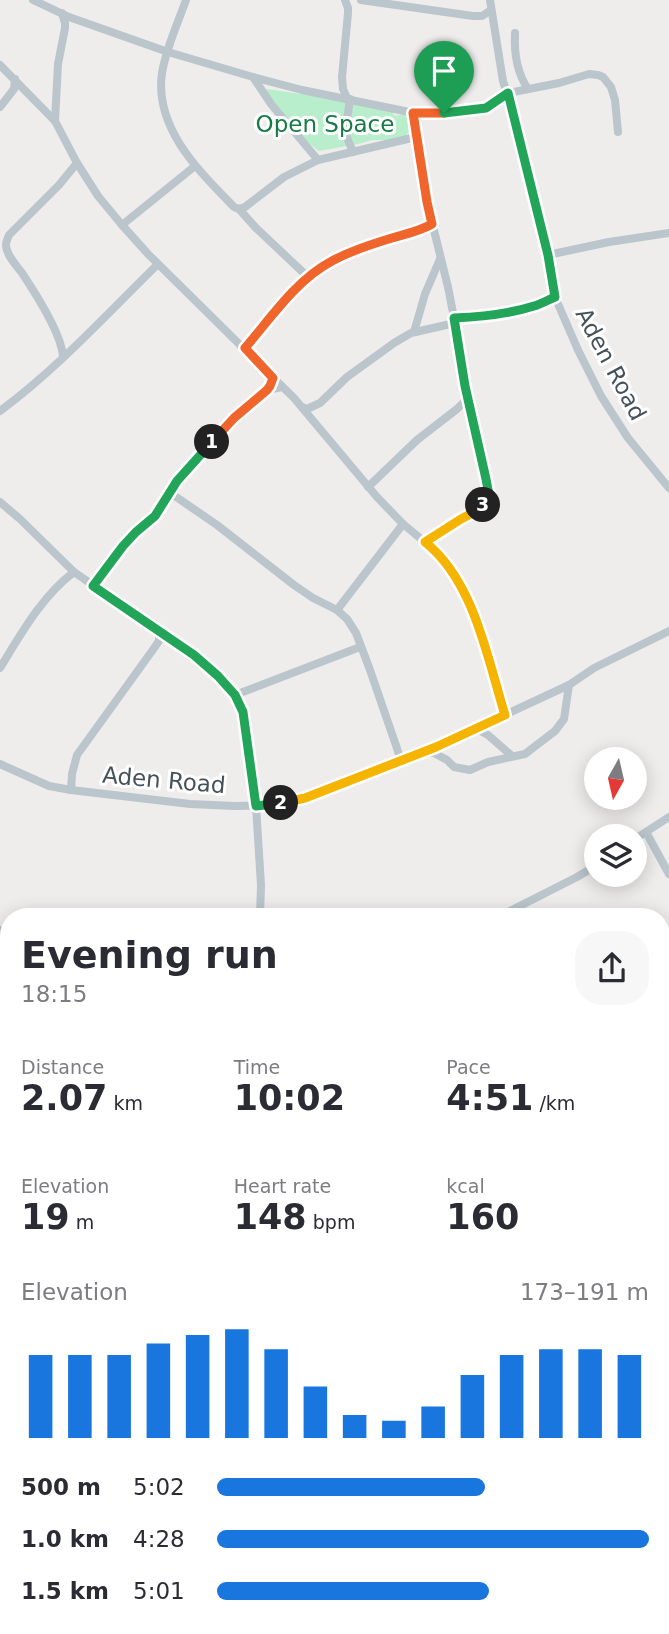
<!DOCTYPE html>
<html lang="en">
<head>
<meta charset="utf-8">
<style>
  body { margin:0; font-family:"DejaVu Sans",sans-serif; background:#f7f7f7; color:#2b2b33; height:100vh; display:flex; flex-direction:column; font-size:26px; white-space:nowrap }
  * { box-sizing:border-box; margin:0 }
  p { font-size:23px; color:#7c7c81 }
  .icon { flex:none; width:38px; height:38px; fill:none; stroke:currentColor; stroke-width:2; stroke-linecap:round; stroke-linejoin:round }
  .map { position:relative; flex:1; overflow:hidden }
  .details { position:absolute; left:0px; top:908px; width:670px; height:726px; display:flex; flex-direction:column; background:#fff; border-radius:28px 28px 0 0; box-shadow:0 4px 18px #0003 }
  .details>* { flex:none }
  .needle { width:46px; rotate:188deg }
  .tools { position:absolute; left:584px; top:747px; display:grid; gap:14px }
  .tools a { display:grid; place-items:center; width:63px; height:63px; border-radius:50%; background:#fff; box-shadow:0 4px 18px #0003; font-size:35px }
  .pin { position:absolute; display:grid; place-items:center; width:60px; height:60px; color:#fff; margin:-72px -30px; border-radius:50% 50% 50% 0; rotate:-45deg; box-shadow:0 0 7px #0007 }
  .pin .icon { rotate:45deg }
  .km { position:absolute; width:35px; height:35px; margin:-18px; border-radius:50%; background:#222; color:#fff; font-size:19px; line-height:35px; text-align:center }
  .round { display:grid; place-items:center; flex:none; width:74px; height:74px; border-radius:28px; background:#f7f7f7 }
  .summary { display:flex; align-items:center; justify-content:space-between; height:119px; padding:0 21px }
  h1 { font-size:38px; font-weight:800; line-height:52px }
  .metrics { display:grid; grid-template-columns:repeat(3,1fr); gap:10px; height:119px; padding:7px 21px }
  .metrics div { display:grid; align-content:center }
  .metrics b { font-size:35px; font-weight:800 }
  .metrics small { font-size:19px; font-weight:400 }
  .metrics p { font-size:19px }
  .chart { height:196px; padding:14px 21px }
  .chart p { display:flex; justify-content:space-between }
  .chart svg { width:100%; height:126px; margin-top:7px; stroke:#1876de; stroke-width:6 }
  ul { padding:0 21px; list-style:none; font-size:23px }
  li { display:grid; grid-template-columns:112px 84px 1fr; align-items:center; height:52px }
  li i { height:18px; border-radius:9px; background:#1876de }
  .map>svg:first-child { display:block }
</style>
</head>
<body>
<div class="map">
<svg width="669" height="1634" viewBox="0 0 669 1634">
  <rect width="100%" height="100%" fill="#efecec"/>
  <path fill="#b9eecc" d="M267 89 389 107 395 116 404 114 411 117V128L403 140H372L358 144 319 151 298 135 264 92Z"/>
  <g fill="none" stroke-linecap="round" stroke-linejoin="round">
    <g stroke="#bac5cc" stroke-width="8">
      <path d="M33 0 69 17 168 52 253 77 271 104 318 160"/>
      <path d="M186 0C178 23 166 48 162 73 154 128 199 171 234 207L239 209 245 207 284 177 318 160 416 137"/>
      <path d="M345 0 348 8V13L342 77 343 89 347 98"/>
      <path d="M361 0 473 16H482L491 10"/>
      <path d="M490 0 503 81 517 125 548 255 555 297 578 350 601 396 628 438 669 488"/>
      <path d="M515 33C514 53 517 73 528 89"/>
      <path d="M0 65 55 121 77 163 98 196 122 225 148 254 294 398 377 497 403 524 432 548 453 572 469 600 488 657 505 714"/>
      <path d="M253 77 302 90 419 114 445 113 486 108 508 93 559 83 589 74 598 75 603 77 611 87 615 100 618 132"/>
      <path d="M350 99 345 133 353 152"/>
      <path d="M0 107 14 89 15 79"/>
      <path d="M413 113 427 202 448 287 455 323 465 385 486 479 489 495 485 504 478 510 461 519 425 542"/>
      <path d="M55 121 58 64 65 28V23L62 13"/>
      <path d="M239 209 256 228 308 277"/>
      <path d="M122 225 195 166"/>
      <path d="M548 255 609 242 669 233"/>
      <path d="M454 318C489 316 523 310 555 297"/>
      <path d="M414 332 425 294 440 259"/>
      <path d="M245 348C271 318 296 280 332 261 363 243 403 241 432 224"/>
      <path d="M63 356C61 333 36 294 22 273 17 266 6 255 6 245 6 241 8 238 9 235L59 185 77 163"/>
      <path d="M302 407 307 409 320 403 347 377 394 343 411 333 455 323"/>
      <path d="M0 411C58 368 107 314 158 264"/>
      <path d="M368 487 417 440 457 409 468 398"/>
      <path d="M169 492 217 525 294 585 313 598 337 610 347 619 356 633 370 670 401 760"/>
      <path d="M0 502 20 519 74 572 194 655 218 676 235 695 243 712 256 806 261 885 260 917"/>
      <path d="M93 585 123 546 136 532 155 516 177 481 225 427 267 390 282 387"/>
      <path d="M337 610 403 524"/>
      <path d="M0 668C21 634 42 596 74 572"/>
      <path d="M235 695 360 647"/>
      <path d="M475 728 488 735 512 756"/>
      <path d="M426 752 434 753 447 760 454 767 470 770 488 762 525 754 555 731 564 719 569 685"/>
      <path d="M0 764 49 786 71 790 190 804 235 806 270 805 305 798 436 747 569 685 594 668 669 631"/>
      <path d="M71 790 72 774 77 755 152 651 159 641V630"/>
      <path d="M646 832 669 874"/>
      <path d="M635 839 669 817"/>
      <path d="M498 917 577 877 597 865"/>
      <path d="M0 930 3 939 9 945"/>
      <path d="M662 1101 669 1086"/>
      <path d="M662 1174 665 1165V1147"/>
      <path d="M662 1245 669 1232"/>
      <path d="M0 1311 9 1320"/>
      <path d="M662 1328 669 1333"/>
      <path d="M662 1422 669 1426"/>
      <path d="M662 1522 668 1504"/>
      <path d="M0 1534H9"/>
      <path d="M0 1555 9 1560"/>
      <path d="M662 1602 669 1603"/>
      <path d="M53 1626V1634"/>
      <path d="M63 1626 69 1634"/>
      <path d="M497 1626 500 1634"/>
      <path d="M246 1634V1629"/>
    </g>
  </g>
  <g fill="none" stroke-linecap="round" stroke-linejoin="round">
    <defs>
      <path id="split-1" d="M212 442 234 418 267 390 270 386 273 378 245 348C271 318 296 280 332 261 350 251 372 244 392 238 406 234 420 231 432 224L427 202 413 113H444"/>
      <path id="split-2" d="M212 442 177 481 155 516 136 532 123 546 93 586 194 655 218 676 235 695 243 712 256 806 281 803"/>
      <path id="split-3" d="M281 803 305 798 436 747 505 715C487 657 474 581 425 542L461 519 478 510 483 505"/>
      <path id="split-4" d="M444 113 486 108 508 93 548 255 555 297C548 300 541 304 534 306 509 314 480 317 454 318L465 386 486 479 489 495 483 505"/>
    </defs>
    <use href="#split-1" stroke="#fff" stroke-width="14"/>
    <use href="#split-2" stroke="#fff" stroke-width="14"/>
    <use href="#split-3" stroke="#fff" stroke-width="14"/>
    <use href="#split-4" stroke="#fff" stroke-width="14"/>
    <use href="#split-1" stroke="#f0652b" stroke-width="9"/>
    <use href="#split-2" stroke="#22a559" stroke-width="9"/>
    <use href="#split-3" stroke="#f5b400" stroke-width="9"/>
    <use href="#split-4" stroke="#22a559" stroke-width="9"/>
  </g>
  <g text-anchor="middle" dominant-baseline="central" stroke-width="6" stroke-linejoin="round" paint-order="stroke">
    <g font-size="23" fill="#167b44" stroke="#fff">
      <text x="325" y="124">Open Space</text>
    </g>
    <g font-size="23" fill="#45515a" stroke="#fff">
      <text transform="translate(611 364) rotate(62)">Aden Road</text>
      <text transform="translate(164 780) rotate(5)">Aden Road</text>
    </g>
  </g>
</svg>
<div class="tools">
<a><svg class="needle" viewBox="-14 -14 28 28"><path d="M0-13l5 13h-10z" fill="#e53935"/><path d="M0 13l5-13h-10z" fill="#7c7c81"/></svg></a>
<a><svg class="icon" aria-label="layers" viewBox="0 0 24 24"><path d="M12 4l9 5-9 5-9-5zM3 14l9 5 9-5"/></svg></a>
</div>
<div class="pin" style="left:444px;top:113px;background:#1e9e55"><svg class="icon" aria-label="arrive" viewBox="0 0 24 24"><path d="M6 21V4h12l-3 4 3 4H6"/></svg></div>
<b class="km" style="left:212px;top:442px">1</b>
<b class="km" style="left:281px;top:803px">2</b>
<b class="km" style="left:483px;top:505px">3</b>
<section class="details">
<div class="summary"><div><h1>Evening run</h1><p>18:15</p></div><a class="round"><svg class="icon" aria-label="share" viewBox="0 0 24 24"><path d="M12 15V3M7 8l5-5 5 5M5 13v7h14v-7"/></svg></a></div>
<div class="metrics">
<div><p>Distance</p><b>2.07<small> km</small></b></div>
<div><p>Time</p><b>10:02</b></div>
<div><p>Pace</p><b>4:51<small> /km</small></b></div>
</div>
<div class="metrics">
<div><p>Elevation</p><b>19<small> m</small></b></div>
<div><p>Heart rate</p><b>148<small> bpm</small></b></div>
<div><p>kcal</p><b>160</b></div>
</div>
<div class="chart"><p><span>Elevation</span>173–191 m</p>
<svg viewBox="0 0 160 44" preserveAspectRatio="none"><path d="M5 44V15M15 44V15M25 44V15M35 44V11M45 44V8M55 44V6M65 44V13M75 44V26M85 44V36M95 44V38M105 44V33M115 44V22M125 44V15M135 44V13M145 44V13M155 44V15"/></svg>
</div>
<ul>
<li><b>500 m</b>5:02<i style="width:62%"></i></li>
<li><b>1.0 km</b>4:28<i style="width:100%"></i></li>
<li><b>1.5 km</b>5:01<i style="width:63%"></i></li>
</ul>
</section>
</div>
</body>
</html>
